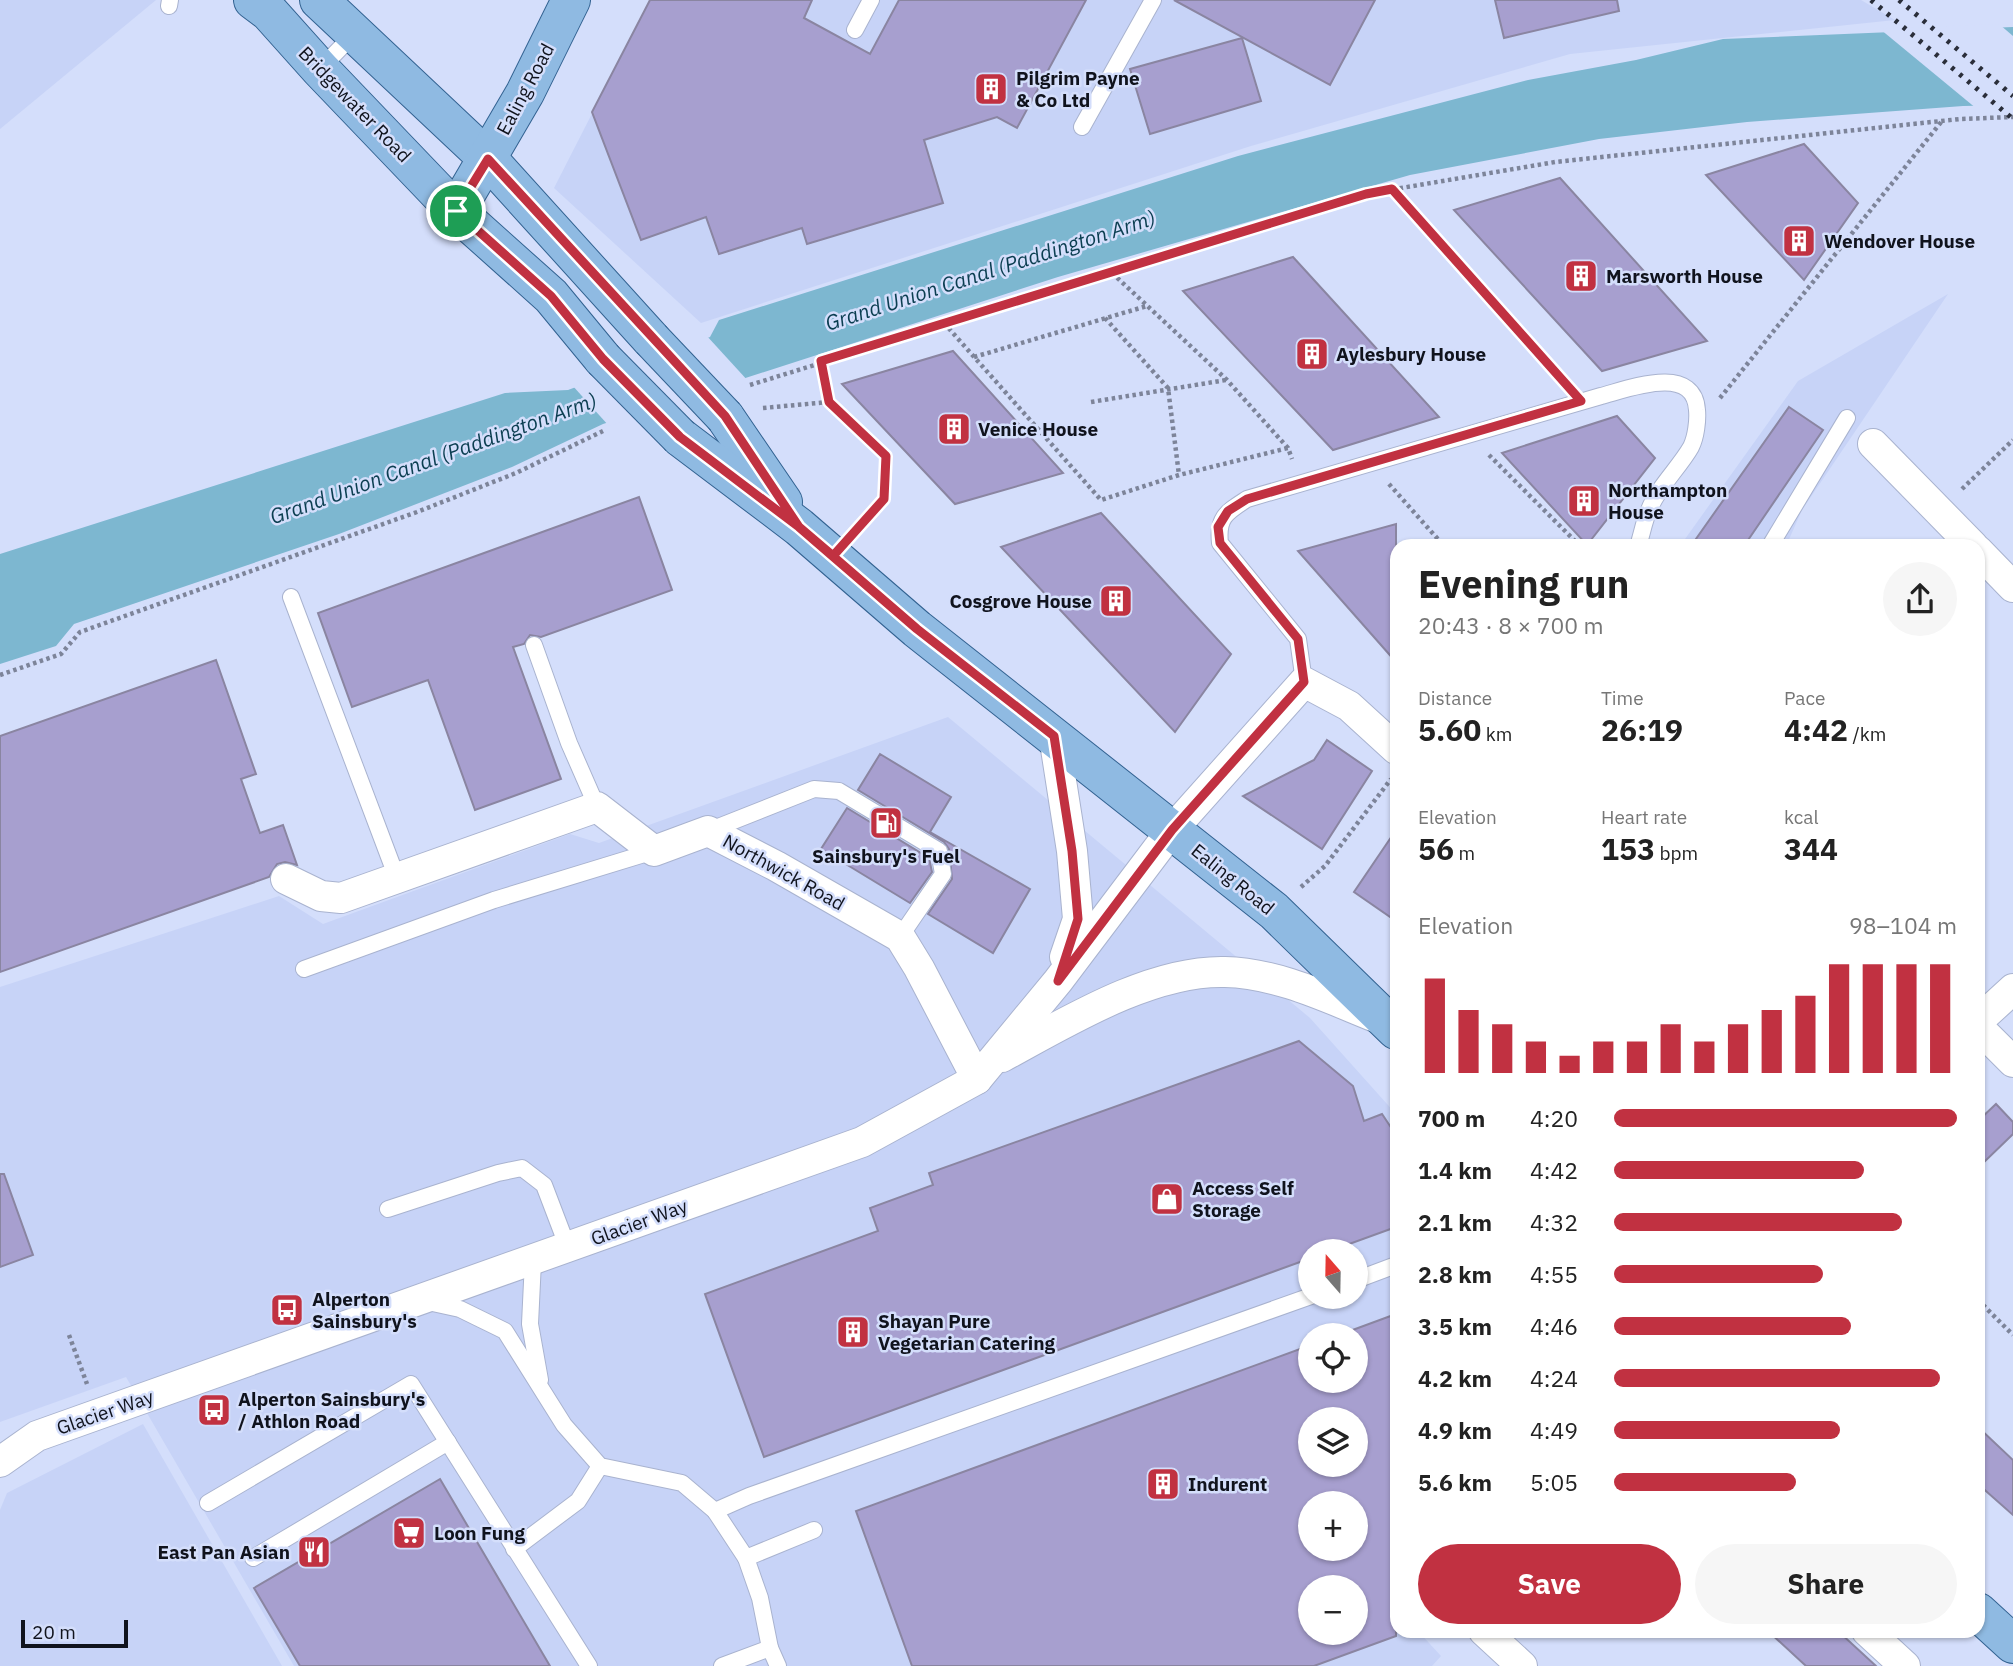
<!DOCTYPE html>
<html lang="en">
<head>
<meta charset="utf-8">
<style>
  body { margin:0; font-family:"IBM Plex Sans",sans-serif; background:#f6f6f6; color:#222; height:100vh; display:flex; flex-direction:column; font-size:26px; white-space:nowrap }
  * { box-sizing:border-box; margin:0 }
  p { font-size:23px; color:#767676 }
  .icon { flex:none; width:38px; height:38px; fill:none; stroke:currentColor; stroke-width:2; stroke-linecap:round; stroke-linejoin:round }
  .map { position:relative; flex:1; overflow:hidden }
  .panel { position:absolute; left:1390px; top:539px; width:595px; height:1099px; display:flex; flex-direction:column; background:#fff; border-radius:21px; box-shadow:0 2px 5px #0004 }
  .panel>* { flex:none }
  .needle { width:46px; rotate:340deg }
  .buttons { position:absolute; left:1298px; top:1239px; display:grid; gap:14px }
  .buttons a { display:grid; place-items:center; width:70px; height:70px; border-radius:50%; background:#fff; box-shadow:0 2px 5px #0004; font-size:35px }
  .scale { position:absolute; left:21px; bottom:18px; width:107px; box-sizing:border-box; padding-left:7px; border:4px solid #10131d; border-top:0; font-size:19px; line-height:24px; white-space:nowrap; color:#10131d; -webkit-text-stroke:5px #d4defb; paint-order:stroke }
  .pin { position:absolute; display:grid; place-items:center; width:60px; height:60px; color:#fff; margin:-30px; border:4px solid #fff; border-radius:50%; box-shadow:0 2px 7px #0007 }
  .round { display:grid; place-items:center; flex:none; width:74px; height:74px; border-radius:37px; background:#f6f6f6 }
  .overview { display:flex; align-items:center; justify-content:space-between; height:119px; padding:0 28px }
  h1 { font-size:38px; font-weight:700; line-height:52px }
  .figures { display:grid; grid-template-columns:repeat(3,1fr); gap:10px; height:119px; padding:7px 28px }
  .figures div { display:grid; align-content:center }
  .figures b { font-size:30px; font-weight:700 }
  .figures small { font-size:19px; font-weight:400 }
  .figures p { font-size:19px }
  .chart { height:196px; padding:14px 28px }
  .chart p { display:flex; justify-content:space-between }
  .chart svg { width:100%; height:126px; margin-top:7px; stroke:#c13141; stroke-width:6 }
  .action { display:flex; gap:14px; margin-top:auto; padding:14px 28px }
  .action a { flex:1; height:80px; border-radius:42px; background:#c13141; color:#fff; font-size:28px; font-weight:700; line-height:80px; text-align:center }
  .action a+a { background:#f6f6f6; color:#222 }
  ul { padding:0 28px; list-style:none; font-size:23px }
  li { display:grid; grid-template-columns:112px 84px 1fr; align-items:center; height:52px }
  li i { height:18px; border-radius:9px; background:#c13141 }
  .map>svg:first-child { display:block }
</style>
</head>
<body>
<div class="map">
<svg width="2013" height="1666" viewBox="0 0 2013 1666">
  <rect width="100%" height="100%" fill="#d4defb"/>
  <g fill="#c7d3f7" fill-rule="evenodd">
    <path d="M0 0H156L0 129Z"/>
    <path d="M650 0H1861L1895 20 1570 54 1251 146 701 323 554 188Z"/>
    <path d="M1948 294 1802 510 1786 546H1680L1798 381Z"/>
    <path d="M948 717 1310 1018 1396 1114V1631H1418L1441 1656 1432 1666H294L126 1377 0 1422V987L279 896 323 924 570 834 599 843ZM1311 1251H1356V1297H1311ZM1311 1335H1356V1381H1311ZM1311 1419H1356V1465H1311ZM1311 1503H1356V1549H1311ZM1311 1587H1356V1633H1311Z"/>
    <path d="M143 1424 282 1666H0V1510L7 1493Z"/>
  </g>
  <path fill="#7db7d0" d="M2013 27V105L1963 106 1747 122 1599 139 1410 175 1058 277 603 424 512 467 339 534 74 624 56 646 0 664V554L505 393 568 390 710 337 719 320 1238 156 1528 80 1636 60 1723 39Z"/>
  <g fill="#d4defb">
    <path d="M1999 24 2013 36V109H1977L1880 29Z"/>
    <path d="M706 335 749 382 609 426 572 385Z"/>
  </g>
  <g fill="#a79fcf" stroke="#8a85a1" stroke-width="2" fill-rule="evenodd">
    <path d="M650 0H812L804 18 870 54 899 0H1086L1017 128 997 117 924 140 943 203 807 244 802 228 719 254 706 217 641 240 592 112Z"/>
    <path d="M1174 0H1375L1330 85Z"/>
    <path d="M1495 0H1617L1619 11 1504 38Z"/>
    <path d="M1242 38 1261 101 1150 134 1130 69Z"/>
    <path d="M1804 144 1858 203 1804 280 1706 175Z"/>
    <path d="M1560 178 1707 341 1602 371 1454 210Z"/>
    <path d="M1293 257 1439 417 1333 450 1183 291Z"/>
    <path d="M953 351 1063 473 955 504 842 384Z"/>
    <path d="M1789 407 1823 430 1744 546H1691Z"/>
    <path d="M1617 416 1655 458 1587 545 1502 453Z"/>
    <path d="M639 497 672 590 541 637 530 635 524 644 513 647 561 779 475 810 428 680 352 707 318 613Z"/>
    <path d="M1101 513 1231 654 1175 732 1001 547Z"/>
    <path d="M1396 524V662L1298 551Z"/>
    <path d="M216 660 256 774 241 779 260 833 283 825 297 865 285 862 277 864 269 877 0 972V736Z"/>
    <path d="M1327 740 1372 771 1322 849 1243 796 1314 760Z"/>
    <path d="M880 754 951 797 930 832 1030 889 993 953 928 914 952 879 949 849 944 842 858 790Z"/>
    <path d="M847 808 929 858 932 872 910 903 821 849Z"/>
    <path d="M1396 830V921L1354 892Z"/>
    <path d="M1299 1041 1353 1086 1364 1121 1382 1114 1396 1135V1227L1330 1251H1311V1258L764 1457 705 1294 878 1231 870 1208 933 1185 929 1173Z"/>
    <path d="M1996 1104 2013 1122V1134L1978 1168V1121Z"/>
    <path d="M0 1174H4L33 1255 0 1267Z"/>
    <path d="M1396 1314V1636L1314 1666H912L856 1511 1311 1345V1381H1356V1335H1339ZM1311 1419H1356V1465H1311ZM1311 1503H1356V1549H1311ZM1311 1587H1356V1633H1311Z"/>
    <path d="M1978 1427 2013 1460V1515L1978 1484Z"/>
    <path d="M440 1479 550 1666H300L254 1588Z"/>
    <path d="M1768 1631H1838L1876 1666H1806Z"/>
  </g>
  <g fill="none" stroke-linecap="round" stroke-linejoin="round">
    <defs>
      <g id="service">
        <path d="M169 6 170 0"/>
        <path d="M855 30 871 0"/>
        <path d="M320 69 354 34"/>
        <path d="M1082 127 1153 0"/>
        <path d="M1770 546 1847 418"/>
        <path d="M291 597 397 878"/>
        <path d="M534 645 569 743 597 807"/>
        <path d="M1304 682 1298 639 1220 543C1217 517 1227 512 1247 499L1601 396C1628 389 1694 363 1697 410 1698 420 1696 437 1691 447 1679 468 1658 487 1649 510 1644 521 1642 534 1638 546"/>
        <path d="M708 831 814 789 839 791 939 851 943 874 900 937"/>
        <path d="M304 969 494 900 654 851"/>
        <path d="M388 1209 498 1173 522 1168 544 1185 568 1248"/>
        <path d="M533 1261 530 1324 540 1380"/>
        <path d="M1356 1280 1396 1265"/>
        <path d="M428 1302 460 1309 505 1331 564 1425 600 1466 682 1483 715 1511 746 1558"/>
        <path d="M208 1503 411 1384 589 1666"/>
        <path d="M715 1511 749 1496 1311 1296"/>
        <path d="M514 1549 578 1501 600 1466"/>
        <path d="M253 1558 448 1442"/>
        <path d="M770 1648 778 1666"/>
        <path d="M722 1666 770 1648 760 1598 746 1558 814 1530"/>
      </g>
      <g id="minor">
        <path d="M1873 444 1973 546"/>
        <path d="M1978 551 2013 587"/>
        <path d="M1054 736 1072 851 1078 919 1065 957"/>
        <path d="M286 879 321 896 341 898 597 807 654 851 708 831 776 866 900 937 919 968 977 1079"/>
        <path d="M1978 1021 2013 989"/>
        <path d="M1978 1027 2013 1062"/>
        <path d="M1002 1057C1065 1023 1150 970 1225 972 1278 973 1330 999 1378 1018"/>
        <path d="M0 1462 37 1436 862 1142 977 1079 1058 981 1172 830 1304 682 1349 706 1396 749"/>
        <path d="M1484 1631 1522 1666"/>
        <path d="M1867 1631 1905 1666"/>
      </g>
      <g id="primary">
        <path d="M253 0 269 12 320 69 456 211 551 296 603 359"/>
        <path d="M319 0 488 159 651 339"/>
        <path d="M456 211 525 93 571 0"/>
        <path d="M725 417 783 502"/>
        <path d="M680 437 799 527 917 629 1274 911 1396 1030"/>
        <path d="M1978 1612 2013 1644"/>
      </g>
    </defs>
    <use href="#service" stroke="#a9b3cf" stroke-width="18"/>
    <use href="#minor" stroke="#a9b3cf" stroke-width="32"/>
    <use href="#primary" stroke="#326291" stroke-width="40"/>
    <g stroke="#7d8499" stroke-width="4.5" stroke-dasharray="3.5 3.5" stroke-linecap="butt">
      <path d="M1393 190 1564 382"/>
      <path d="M1112 273 1227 380 1288 448 1292 459"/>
      <path d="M1105 318 1168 388 1179 475"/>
      <path d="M944 323 1101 500 1179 475 1288 448"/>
      <path d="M974 357 1147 306"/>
      <path d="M821 361 829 402 886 456 884 499 858 528"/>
      <path d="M750 385 1366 194 1555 162 1960 119 2013 117"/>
      <path d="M1720 398 1942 121"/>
      <path d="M1091 402 1226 380"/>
      <path d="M763 408 829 402"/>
      <path d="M1489 455 1580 546"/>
      <path d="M1389 484 1444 546"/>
      <path d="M1962 489 2013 440"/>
      <path d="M0 675 61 654 80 632 417 512 516 473 603 431"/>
      <path d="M1301 887 1325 866 1391 779"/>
      <path d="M1978 1300 2013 1335"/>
      <path d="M69 1335 87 1384"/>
    </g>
    <use href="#service" stroke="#fff" stroke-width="16"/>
    <use href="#minor" stroke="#fff" stroke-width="30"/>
    <use href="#primary" stroke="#8fbae2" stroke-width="38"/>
    <g stroke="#2a2e3a" stroke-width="5" stroke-dasharray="3.5 7" stroke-linecap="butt">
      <path d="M1871 0 2013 119"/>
      <path d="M1899 0 2013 96"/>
    </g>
    <defs>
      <g id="primary-bridge">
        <path d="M651 339 725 417"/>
        <path d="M603 359 680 437"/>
      </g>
    </defs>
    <use href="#primary-bridge" stroke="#326291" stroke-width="40" stroke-linecap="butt"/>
    <use href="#primary-bridge" stroke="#8fbae2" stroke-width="38"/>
  </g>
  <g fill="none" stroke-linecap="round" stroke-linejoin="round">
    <defs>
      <path id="route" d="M456 211 551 296 603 359 680 437 799 527 917 629 1054 736 1072 851 1078 919 1058 981 1172 830 1304 682 1298 639 1220 543 1218 527 1228 511 1247 499 1581 401 1392 189 1366 194 821 361 829 402 886 456 884 499 833 556 799 527 725 416 488 159 456 211"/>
    </defs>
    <use href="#route" stroke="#fff" stroke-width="14"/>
    <use href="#route" stroke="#c13141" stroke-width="9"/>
  </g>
  <defs>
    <symbol id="building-square" viewBox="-11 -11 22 22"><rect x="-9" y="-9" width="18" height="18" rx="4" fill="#c13141" stroke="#d4defb"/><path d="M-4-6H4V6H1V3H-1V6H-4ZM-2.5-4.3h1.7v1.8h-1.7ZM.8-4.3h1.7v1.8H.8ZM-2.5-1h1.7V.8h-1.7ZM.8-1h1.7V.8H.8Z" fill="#fff"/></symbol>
    <symbol id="fuel-square" viewBox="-11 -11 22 22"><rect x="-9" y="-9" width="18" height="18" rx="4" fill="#c13141" stroke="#d4defb"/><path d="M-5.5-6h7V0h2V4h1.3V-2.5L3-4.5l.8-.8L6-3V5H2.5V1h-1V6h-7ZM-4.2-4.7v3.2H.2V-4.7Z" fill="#fff"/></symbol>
    <symbol id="shop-square" viewBox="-11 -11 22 22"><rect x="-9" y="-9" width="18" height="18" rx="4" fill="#c13141" stroke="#d4defb"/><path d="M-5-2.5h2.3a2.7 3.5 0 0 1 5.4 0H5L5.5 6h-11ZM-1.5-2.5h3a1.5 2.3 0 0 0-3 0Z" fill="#fff"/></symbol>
    <symbol id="bus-square" viewBox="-11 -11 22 22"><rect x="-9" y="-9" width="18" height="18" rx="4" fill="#c13141" stroke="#d4defb"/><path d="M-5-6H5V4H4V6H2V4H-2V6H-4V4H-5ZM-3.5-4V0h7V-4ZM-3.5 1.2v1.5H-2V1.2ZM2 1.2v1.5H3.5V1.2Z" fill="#fff"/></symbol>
    <symbol id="supermarket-square" viewBox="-11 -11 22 22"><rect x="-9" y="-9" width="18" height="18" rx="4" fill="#c13141" stroke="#d4defb"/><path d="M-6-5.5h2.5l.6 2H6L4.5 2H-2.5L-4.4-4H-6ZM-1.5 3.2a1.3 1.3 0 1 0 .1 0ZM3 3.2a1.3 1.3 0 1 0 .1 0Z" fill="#fff"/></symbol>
    <symbol id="restaurant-square" viewBox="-11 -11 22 22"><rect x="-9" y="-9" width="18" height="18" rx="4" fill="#c13141" stroke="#d4defb"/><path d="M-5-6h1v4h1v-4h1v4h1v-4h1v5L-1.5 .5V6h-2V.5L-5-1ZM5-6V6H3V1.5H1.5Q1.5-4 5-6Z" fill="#fff"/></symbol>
  </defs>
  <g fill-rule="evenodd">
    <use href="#building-square" x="972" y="70" width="38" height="38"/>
    <use href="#building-square" x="1780" y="222" width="38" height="38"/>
    <use href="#building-square" x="1562" y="257" width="38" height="38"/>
    <use href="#building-square" x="1293" y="335" width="38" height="38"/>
    <use href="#building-square" x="935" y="410" width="38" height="38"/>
    <use href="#building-square" x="1565" y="482" width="38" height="38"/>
    <use href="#building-square" x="1097" y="582" width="38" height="38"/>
    <use href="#fuel-square" x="867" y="804" width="38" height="38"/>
    <use href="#shop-square" x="1148" y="1180" width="38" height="38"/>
    <use href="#bus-square" x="268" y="1291" width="38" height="38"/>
    <use href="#building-square" x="834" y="1313" width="38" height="38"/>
    <use href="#bus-square" x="195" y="1391" width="38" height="38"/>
    <use href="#building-square" x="1144" y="1465" width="38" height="38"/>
    <use href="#supermarket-square" x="390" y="1514" width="38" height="38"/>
    <use href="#restaurant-square" x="295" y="1533" width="38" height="38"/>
  </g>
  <g text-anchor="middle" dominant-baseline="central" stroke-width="5" stroke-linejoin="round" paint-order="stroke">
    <g font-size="19" font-weight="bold" fill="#10131d" stroke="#d4defb" text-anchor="start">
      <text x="1016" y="78">Pilgrim Payne<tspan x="1016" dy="22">&amp; Co Ltd</tspan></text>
      <text x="1824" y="241">Wendover House</text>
      <text x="1606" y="276">Marsworth House</text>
      <text x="1336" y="354">Aylesbury House</text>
      <text x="978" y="429">Venice House</text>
      <text x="1608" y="490">Northampton<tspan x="1608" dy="22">House</tspan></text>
      <text x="1092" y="601" text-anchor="end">Cosgrove House</text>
      <text x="886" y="856" text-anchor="middle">Sainsbury's Fuel</text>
      <text x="1192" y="1188">Access Self<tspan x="1192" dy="22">Storage</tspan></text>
      <text x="312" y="1299">Alperton<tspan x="312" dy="22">Sainsbury's</tspan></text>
      <text x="878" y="1321">Shayan Pure<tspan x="878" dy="22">Vegetarian Catering</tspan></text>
      <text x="238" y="1399">Alperton Sainsbury's<tspan x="238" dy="22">/ Athlon Road</tspan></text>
      <text x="1188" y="1484">Indurent</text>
      <text x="434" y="1533">Loon Fung</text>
      <text x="290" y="1552" text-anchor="end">East Pan Asian</text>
    </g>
    <g font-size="19" fill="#10131d" stroke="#d4defb">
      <text transform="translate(525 89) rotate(-62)">Ealing Road</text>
      <text transform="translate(355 104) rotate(46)">Bridgewater Road</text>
      <text transform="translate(784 872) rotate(29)">Northwick Road</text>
      <text transform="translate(1233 879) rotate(39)">Ealing Road</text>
      <text transform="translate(639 1222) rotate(-20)">Glacier Way</text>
      <text transform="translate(105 1412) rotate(-19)">Glacier Way</text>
    </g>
    <g font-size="21" font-style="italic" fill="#0b3e51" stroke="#d4defb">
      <text transform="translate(990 270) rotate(-18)">Grand Union Canal (Paddington Arm)</text>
      <text transform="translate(433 458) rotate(-20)">Grand Union Canal (Paddington Arm)</text>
    </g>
  </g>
</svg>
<div class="buttons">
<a><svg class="needle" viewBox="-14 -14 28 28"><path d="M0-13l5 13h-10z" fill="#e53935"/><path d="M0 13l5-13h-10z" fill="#767676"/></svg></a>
<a><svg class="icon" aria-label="locate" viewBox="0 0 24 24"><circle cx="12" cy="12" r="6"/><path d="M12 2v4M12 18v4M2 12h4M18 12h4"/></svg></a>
<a><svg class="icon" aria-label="layers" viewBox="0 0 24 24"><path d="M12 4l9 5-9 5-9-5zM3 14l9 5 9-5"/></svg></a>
<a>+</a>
<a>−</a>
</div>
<div class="scale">20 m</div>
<div class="pin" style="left:456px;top:211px;background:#1e9e55"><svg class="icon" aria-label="arrive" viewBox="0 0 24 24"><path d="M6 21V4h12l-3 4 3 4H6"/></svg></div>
<section class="panel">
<div class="overview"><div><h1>Evening run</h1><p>20:43 · 8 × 700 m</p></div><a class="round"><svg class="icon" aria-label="share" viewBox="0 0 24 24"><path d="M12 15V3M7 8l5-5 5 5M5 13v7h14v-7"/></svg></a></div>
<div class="figures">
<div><p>Distance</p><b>5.60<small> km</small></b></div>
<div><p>Time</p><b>26:19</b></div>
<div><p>Pace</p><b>4:42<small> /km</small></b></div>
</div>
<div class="figures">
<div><p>Elevation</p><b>56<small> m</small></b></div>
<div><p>Heart rate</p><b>153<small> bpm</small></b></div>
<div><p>kcal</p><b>344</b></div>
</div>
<div class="chart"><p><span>Elevation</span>98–104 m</p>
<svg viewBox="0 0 160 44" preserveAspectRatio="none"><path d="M5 44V11M15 44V22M25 44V27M35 44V33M45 44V38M55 44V33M65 44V33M75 44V27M85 44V33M95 44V27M105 44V22M115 44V17M125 44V6M135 44V6M145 44V6M155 44V6"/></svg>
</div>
<ul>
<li><b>700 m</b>4:20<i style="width:100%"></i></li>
<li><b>1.4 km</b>4:42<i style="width:73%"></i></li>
<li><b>2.1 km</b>4:32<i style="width:84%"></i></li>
<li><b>2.8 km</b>4:55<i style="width:61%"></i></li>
<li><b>3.5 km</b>4:46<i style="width:69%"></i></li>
<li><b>4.2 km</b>4:24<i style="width:95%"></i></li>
<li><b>4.9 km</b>4:49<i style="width:66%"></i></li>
<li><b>5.6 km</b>5:05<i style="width:53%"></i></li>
</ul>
<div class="action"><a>Save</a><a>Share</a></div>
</section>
</div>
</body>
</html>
